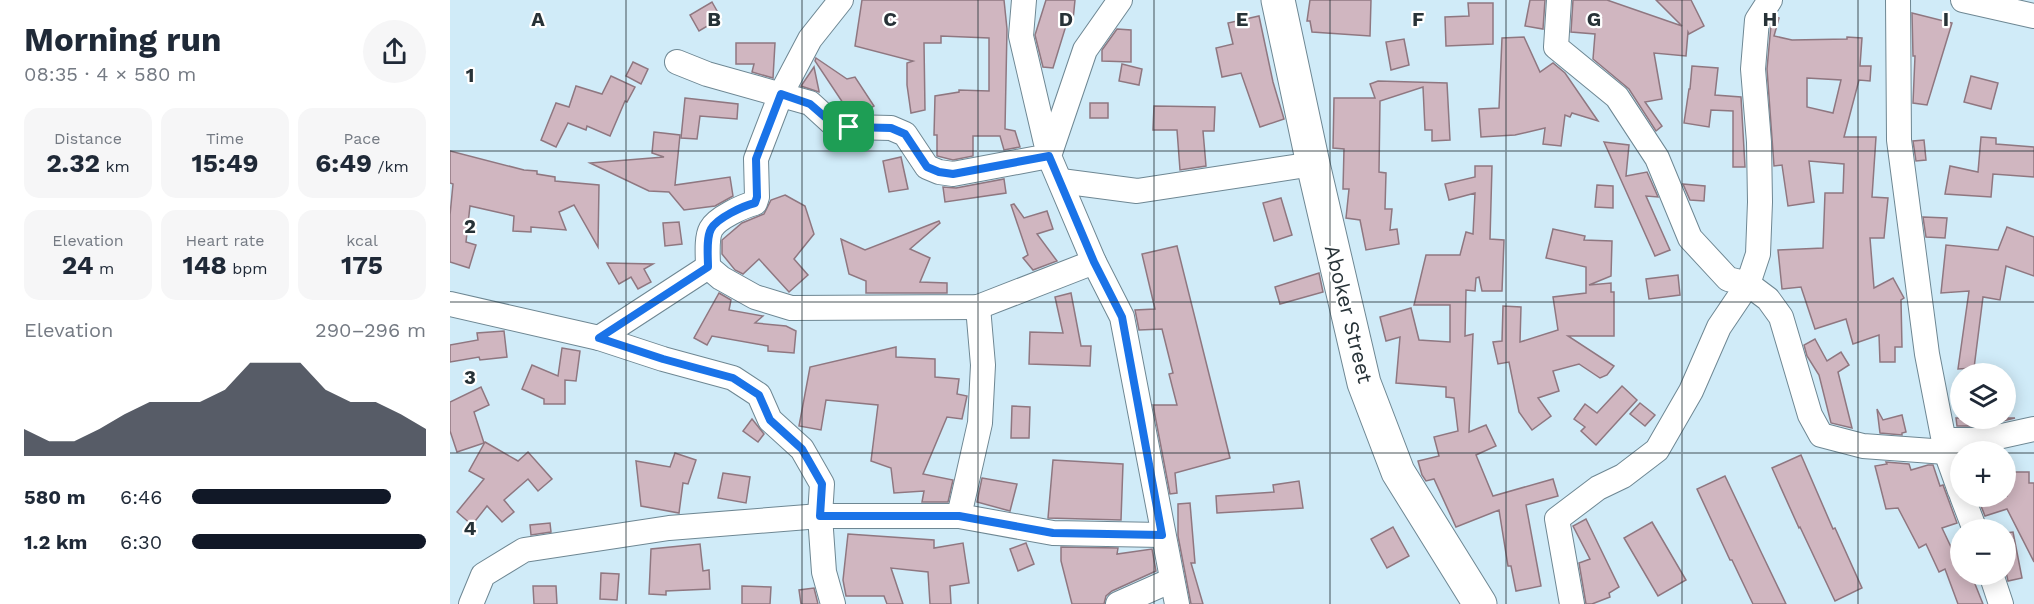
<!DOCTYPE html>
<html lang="en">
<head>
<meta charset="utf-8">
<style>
  body { margin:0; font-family:"Work Sans",sans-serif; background:#f6f6f7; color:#1f2937; height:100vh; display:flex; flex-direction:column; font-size:22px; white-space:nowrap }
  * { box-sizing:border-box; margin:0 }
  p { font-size:20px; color:#747a83 }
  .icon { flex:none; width:33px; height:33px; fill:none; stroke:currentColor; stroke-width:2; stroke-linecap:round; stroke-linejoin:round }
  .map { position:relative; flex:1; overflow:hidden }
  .sheet { display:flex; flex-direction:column; background:#fff; width:450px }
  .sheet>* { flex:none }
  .controls { position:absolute; left:1500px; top:363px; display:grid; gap:12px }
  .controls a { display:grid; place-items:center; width:66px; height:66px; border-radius:50%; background:#fff; box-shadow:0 3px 15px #0003; font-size:30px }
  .pin { position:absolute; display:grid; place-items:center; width:51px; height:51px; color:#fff; margin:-26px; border-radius:12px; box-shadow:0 3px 9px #0006 }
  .round { display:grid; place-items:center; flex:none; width:63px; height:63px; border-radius:32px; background:#f6f6f7 }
  .head { display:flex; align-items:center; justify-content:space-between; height:102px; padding:0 24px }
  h1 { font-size:33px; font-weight:700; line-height:45px }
  .figures { display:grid; grid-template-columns:repeat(3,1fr); gap:9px; height:102px; padding:6px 24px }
  .figures div { display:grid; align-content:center; border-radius:15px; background:#f6f6f7; text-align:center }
  .figures b { font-size:26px; font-weight:700 }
  .figures small { font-size:16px; font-weight:400 }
  .figures p { font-size:16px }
  .chart { height:168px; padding:12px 24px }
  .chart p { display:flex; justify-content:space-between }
  .chart svg { width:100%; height:108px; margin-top:6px; fill:#111827; opacity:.7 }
  ul { padding:0 24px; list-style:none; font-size:20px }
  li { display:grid; grid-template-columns:96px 72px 1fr; align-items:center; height:45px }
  li i { height:15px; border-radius:8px; background:#111827 }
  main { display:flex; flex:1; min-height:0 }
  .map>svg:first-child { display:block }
</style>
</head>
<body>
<main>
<section class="sheet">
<div class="head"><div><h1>Morning run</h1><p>08:35 · 4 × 580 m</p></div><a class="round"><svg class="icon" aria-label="share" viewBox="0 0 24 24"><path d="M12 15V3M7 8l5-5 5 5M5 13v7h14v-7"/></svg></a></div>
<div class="figures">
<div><p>Distance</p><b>2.32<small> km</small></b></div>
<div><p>Time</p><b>15:49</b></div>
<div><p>Pace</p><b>6:49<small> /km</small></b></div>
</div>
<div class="figures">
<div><p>Elevation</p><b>24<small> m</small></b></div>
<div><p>Heart rate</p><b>148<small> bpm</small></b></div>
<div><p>kcal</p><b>175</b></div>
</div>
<div class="chart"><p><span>Elevation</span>290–296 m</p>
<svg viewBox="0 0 160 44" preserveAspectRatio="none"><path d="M0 44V33L10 38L20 38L30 33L40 27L50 22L60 22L70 22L80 17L90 6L100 6L110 6L120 17L130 22L140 22L150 27L160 33V44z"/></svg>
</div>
<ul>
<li><b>580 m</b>6:46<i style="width:85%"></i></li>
<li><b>1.2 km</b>6:30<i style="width:100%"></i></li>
</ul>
</section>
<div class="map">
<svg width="1584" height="604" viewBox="0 0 1584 604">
  <rect width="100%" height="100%" fill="#d0ebf8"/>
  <g fill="#d0b6c0" stroke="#8f7780" stroke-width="1.5" fill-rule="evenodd">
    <path d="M412 0H554L557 29 555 129 565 131 570 147 554 150 550 136H523V156L503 160 487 156V135H484L485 96 509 92V90L539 91V38L491 36V43H474L475 110 461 113 457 85V63L463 61 405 46Z"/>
    <path d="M596 0H625L623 20 618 19 603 68 593 67 585 35Z"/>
    <path d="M860 0H921L920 36 862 32 860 21H857Z"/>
    <path d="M1080 0H1095L1093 29 1075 26Z"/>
    <path d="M1123 0H1157L1232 26 1206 0H1241L1254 26 1239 34 1238 32 1236 56 1204 53 1212 99 1195 102 1212 126 1206 131 1179 89 1143 59 1145 34 1121 32Z"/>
    <path d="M262 2 271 18 249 31 240 15Z"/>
    <path d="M1018 3H1043V44L996 46 995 17 1019 16Z"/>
    <path d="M1462 13 1502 23 1477 105 1463 103 1465 56H1463Z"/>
    <path d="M809 16 823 82 834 119 810 127 791 73 772 77 766 48 783 44 778 23Z"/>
    <path d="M1326 17 1329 18 1324 36 1342 40 1397 39V37L1412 38 1410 66H1421L1420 81 1409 80 1394 137H1426L1422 197 1438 198 1434 238H1420L1424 288 1443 278 1454 298 1451 300 1452 347H1445V362H1430L1429 335 1403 344 1396 319 1365 329 1351 287 1332 289 1328 250 1373 248 1375 193H1393L1394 164 1359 161 1364 202 1338 206 1332 165 1324 166 1317 69 1321 25ZM1357 78 1391 80 1383 113 1357 107Z"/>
    <path d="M667 29 681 30V62L652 61V50Z"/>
    <path d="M1074 37 1090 72 1103 63 1115 73 1148 121 1122 113 1120 117 1115 115 1111 146 1093 144 1095 128 1065 135 1031 137 1029 109 1049 108 1052 38Z"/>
    <path d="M954 39 959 65 941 70 936 42Z"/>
    <path d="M286 43H325L323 78 302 72 304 64H286Z"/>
    <path d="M366 58 397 79 405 77 424 106 413 113 399 112 365 61Z"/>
    <path d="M183 62 198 69 191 84 176 76Z"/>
    <path d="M672 64 692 69 689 85 669 81Z"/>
    <path d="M1242 66 1268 68 1265 95 1291 97 1295 167H1283V111L1261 110 1259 127 1234 123 1239 89H1240Z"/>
    <path d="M364 67 369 91V92L351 86Z"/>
    <path d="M161 76 185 87 177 102 175 101 160 136 137 126 136 130 118 123 106 147 91 140 106 103 119 107 126 86 152 94Z"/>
    <path d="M1521 76 1548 83 1541 109 1514 102Z"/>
    <path d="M928 81 997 83 1000 140 982 141V130H975L973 87 930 101 929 172 936 173 935 209H942L940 230 947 229 949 244 916 250 910 220 896 218 899 189H893L894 149 883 148 884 98H925L920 84Z"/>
    <path d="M235 98 288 104 287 119 250 116 247 139 231 138Z"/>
    <rect x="640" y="103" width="18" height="15"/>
    <path d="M704 106 765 107 764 131H753L756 166 730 170 727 130H703Z"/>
    <path d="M204 132 230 135 225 185 280 177 283 196 265 206 234 210 219 192 199 191 140 163 214 157 202 153Z"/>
    <path d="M1531 137 1546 138V144L1584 147V177L1543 174 1541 197 1495 194 1500 166 1528 172Z"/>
    <path d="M1474 140 1476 160 1466 161 1463 141Z"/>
    <path d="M1154 142 1179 145 1176 176 1197 172 1208 197 1196 196 1220 250 1205 256Z"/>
    <path d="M0 151 74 170 87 171V174L105 177V181L149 185 148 247 124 205 109 212 116 230 81 227V232L63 231 64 216 20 206 16 242 26 245 19 268 0 262V215L3 184 0 183Z"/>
    <path d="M451 157 458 189 439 192 433 161Z"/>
    <path d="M1025 166H1042L1040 239 1054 240 1052 291H1032L1029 277 1026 278 1025 291 1016 290 1015 336 1023 334 1019 432 1036 425 1046 446 1026 455 1043 496 1103 479 1108 496 1076 505 1091 586 1066 591 1061 566H1058L1049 510 1006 527 984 479 976 481 972 475 968 461 989 456 984 437 1008 431 1004 398 996 397V387L946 383 950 337 936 341 930 317 961 308 969 340 1000 342V305H964L976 255H1010L1016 232 1023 234 1025 193 999 200 995 184 1025 177Z"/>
    <path d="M554 179 556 193 495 202 493 187 506 188Z"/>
    <path d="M1233 184 1255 186 1254 201 1240 200Z"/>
    <path d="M1147 185 1163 186V208L1145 207Z"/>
    <path d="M335 195 355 206 364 234 344 259 358 275 339 292 309 259 293 274 285 270 272 254V240L292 223 314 214 321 200Z"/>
    <path d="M831 198 842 235 824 241 813 203Z"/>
    <path d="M564 204 574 218 597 211 603 229 587 234 607 261 583 270 573 258 578 255 561 205Z"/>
    <path d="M1473 217 1497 218 1495 238 1476 237Z"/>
    <path d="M489 221 490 223 460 249 480 258 470 282 497 283V293H416V281L399 274 391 239 415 250Z"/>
    <path d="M229 222 232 244 215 246 213 223Z"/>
    <path d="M1557 227 1584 237V276L1556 266 1550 300 1533 297 1524 368 1508 369 1519 291 1491 293 1496 245 1548 250Z"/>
    <path d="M1103 229 1135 236 1134 240 1162 241 1161 276 1139 285 1161 283V292H1164V336H1118L1164 366 1157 375 1150 378 1129 364 1103 371 1109 391 1088 398 1101 416 1082 430 1069 412 1059 362 1048 364 1043 342 1052 341 1053 306 1071 307 1070 342 1108 330 1103 297 1136 293V267L1096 258Z"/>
    <path d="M727 246 780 458 725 473 727 493 720 494 703 405H727L719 374 723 373 712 329 689 330 685 310 705 309 692 254Z"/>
    <path d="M157 263 203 264 194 269 201 282 188 289 181 277 169 284Z"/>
    <path d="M869 273 873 292 830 304 825 287Z"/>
    <path d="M1228 275 1230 295 1199 299 1196 279Z"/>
    <path d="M269 293 281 300 279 310 313 316 305 323 336 326 346 331 344 353 318 351V346L262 336 257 345 244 338Z"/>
    <path d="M621 293 631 346H641L640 366 579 364 580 332 613 333 605 297Z"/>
    <path d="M54 331 57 357 30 360 29 357 0 362V345L28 340 27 333Z"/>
    <path d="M1365 339 1377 361 1391 352 1399 365 1388 372 1402 428 1381 423 1369 375 1357 356 1354 345Z"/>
    <path d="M446 347V357L485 359V377L509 379 507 394 517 396 512 419 497 417 473 474 503 480 498 502H472L474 491 444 493 441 468 421 461 428 405 376 400 371 430 349 426 360 367Z"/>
    <path d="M112 348 130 351 126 381 115 380V404H94V399L72 389 82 365 108 376Z"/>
    <path d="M1172 386 1187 400 1146 445 1131 431 1135 427 1124 419 1135 404 1147 413Z"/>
    <path d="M31 387 39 405 24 412 34 443 7 452 0 431V402Z"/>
    <path d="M1190 403 1205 415 1195 426 1180 414Z"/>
    <path d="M562 406 580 407 579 438H561Z"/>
    <path d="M1427 409 1433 420 1452 415 1456 432 1452 433V435L1430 433Z"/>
    <path d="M1506 418H1565L1532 426H1507Z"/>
    <path d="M302 419 314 434 308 442 293 431Z"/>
    <path d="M35 442 68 461 78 452 102 479 88 491 78 479 54 500 64 512 52 522 37 506 22 525 7 512 34 479 19 471Z"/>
    <path d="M225 453 246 460 238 484 233 483 229 513 191 506 186 461 220 467Z"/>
    <path d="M1351 455 1383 529 1385 528 1412 588 1385 601 1350 527 1349 528 1322 468Z"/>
    <path d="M603 460 673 464 671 520 598 518Z"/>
    <path d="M1436 462 1459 464 1461 470 1478 465H1483L1490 486 1493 485 1507 523 1492 528 1510 566V574H1521L1533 604H1508L1495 569 1489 572 1476 544 1469 548 1448 508 1436 509 1425 466 1437 464Z"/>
    <path d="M1557 472H1579V483H1584V562L1557 509 1535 516 1529 501 1541 496H1557Z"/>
    <path d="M273 473 300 477 296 503 268 498Z"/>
    <path d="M1275 476 1312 554 1336 604H1303L1282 560H1280L1247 489Z"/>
    <path d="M532 478 567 484 560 511 527 502Z"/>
    <path d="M849 481 853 508 767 513 766 496 824 492 823 485Z"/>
    <path d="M740 503 745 563H741L753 604H741L728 536V504Z"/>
    <path d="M1136 519 1169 587 1159 593 1160 597 1142 604H1136L1129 563 1140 559 1123 526Z"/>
    <path d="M1202 522 1236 580 1208 596 1174 538Z"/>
    <path d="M100 523 101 532 81 535 80 525Z"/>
    <path d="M943 527 959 556 937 568 921 539Z"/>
    <path d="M1563 532 1572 578 1558 581 1556 572V533Z"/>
    <path d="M398 534 484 540V548L513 543 519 583 500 586 501 604H480L478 572 441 568 453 604H437L434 596H396L393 580Z"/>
    <path d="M576 543 584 564 568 571 560 549Z"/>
    <path d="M250 544 253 571 259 570 260 589 216 591V595L199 594 201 549Z"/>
    <path d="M611 547 668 548 667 554 702 549 706 571 662 591 656 596 654 604H622L611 561Z"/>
    <path d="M151 573 169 574 167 600 150 599Z"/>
    <path d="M83 586H106L107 604H84Z"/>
    <path d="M292 586 321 587 320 604H292Z"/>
    <path d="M364 588 368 604H351L349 590Z"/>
  </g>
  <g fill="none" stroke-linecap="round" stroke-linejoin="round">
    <defs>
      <g id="minor">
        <path d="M670 0 635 50 599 156 644 262 672 317 727 604"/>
        <path d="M1109 0 1106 47 1167 97 1207 158 1240 238 1278 279 1298 284 1308 254 1310 202 1309 142 1303 69 1307 20 1320 0"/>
        <path d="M1448 0 1449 140 1477 354 1496 452 1510 491"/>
        <path d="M1513 0 1584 16"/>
        <path d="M227 62 257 74 360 103 383 124 399 127 441 128 455 134 477 167 489 172 503 174 599 156 571 36 574 0"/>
        <path d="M611 181 687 191 863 164"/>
        <path d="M258 267 271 278 305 297 341 308 528 307 644 262"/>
        <path d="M258 267C258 257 256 238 261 229 267 218 293 206 305 203L307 197 306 159 331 94 360 39 391 0"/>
        <path d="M0 304 149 338 213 359 283 378 309 395 320 420 352 449 372 484 370 516 374 572 383 604"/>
        <path d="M149 338 258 267"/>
        <path d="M1494 440H1534L1584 429"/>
        <path d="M1512 496 1525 530"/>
        <path d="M509 516 530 423 533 365 528 307"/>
        <path d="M1541 574 1551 604"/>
        <path d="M21 604 33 575 74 550 219 528 370 516H509L603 533 712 535"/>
        <path d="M668 604 722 580"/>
        <path d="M1122 604 1107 519 1148 488 1173 476 1207 450 1241 391 1269 327 1298 284 1318 299 1331 317 1360 415 1371 435 1413 446 1496 452"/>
      </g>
      <path id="secondary" d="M828 0 863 164 914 383 948 472 1030 604"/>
    </defs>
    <use href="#minor" stroke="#6e8793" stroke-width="26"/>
    <use href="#secondary" stroke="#6e8793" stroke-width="35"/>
    <use href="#minor" stroke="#fff" stroke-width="24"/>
    <use href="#secondary" stroke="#fff" stroke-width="33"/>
  </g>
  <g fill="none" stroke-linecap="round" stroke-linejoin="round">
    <defs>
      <path id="route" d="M331 94 360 104 383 124 399 127 441 128 455 134 477 167 489 172 503 174 599 156 644 262 672 317 712 535 603 533 509 516H370L372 484 352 449 320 420 309 395 283 378 213 359 149 338 258 267C258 257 256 238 261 229 267 218 293 206 305 203L307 197 306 159Z"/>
    </defs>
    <use href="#route" stroke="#fff" stroke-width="12"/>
    <use href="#route" stroke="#1a73e8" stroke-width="8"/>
  </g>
  <path fill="none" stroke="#273237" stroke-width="1.5" stroke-opacity="0.55" d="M176 0V604M352 0V604M528 0V604M704 0V604M880 0V604M1056 0V604M1232 0V604M1408 0V604M0 151H1584M0 302H1584M0 453H1510M1556 453H1584"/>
  <g text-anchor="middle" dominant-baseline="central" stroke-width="4.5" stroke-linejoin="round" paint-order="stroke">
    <g font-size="21" fill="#273237" stroke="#fff">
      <text transform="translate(899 314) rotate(76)">Aboker Street</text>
    </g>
  </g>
  <g font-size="20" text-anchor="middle" font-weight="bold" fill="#273237" stroke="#fff" stroke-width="4.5" stroke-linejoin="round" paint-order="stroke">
    <text x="88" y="26">A</text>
    <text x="264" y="26">B</text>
    <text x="440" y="26">C</text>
    <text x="616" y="26">D</text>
    <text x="792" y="26">E</text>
    <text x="968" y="26">F</text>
    <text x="1144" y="26">G</text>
    <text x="1320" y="26">H</text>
    <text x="1496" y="26">I</text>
    <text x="20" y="82">1</text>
    <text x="20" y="233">2</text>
    <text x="20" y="384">3</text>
    <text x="20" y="535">4</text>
  </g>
</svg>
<div class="controls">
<a><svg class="icon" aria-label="layers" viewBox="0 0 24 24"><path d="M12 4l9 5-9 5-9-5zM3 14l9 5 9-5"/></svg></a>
<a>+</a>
<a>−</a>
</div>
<div class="pin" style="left:399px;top:127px;background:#1e9e55"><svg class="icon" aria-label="arrive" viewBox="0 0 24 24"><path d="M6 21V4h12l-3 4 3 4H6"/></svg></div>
</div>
</main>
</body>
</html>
